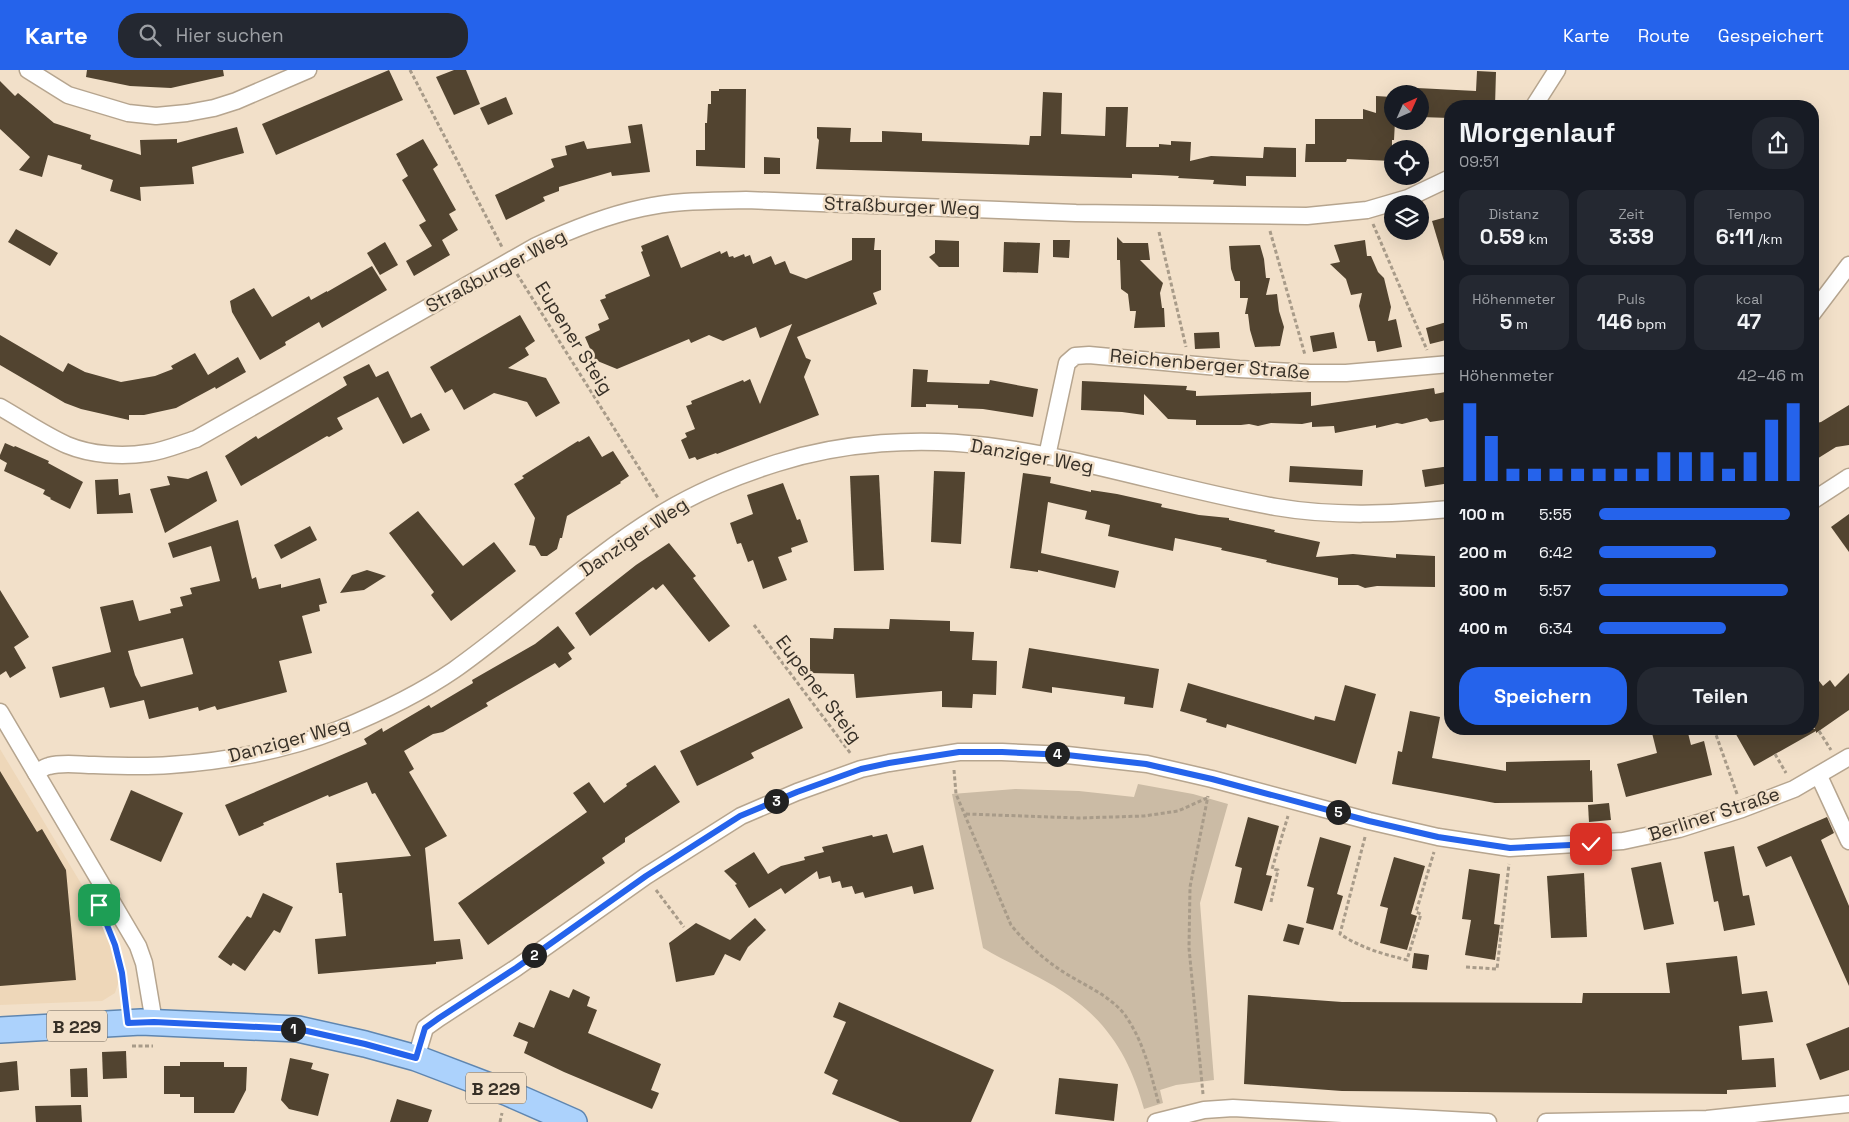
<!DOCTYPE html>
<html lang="de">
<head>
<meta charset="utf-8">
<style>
  body { margin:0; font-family:"Space Grotesk",sans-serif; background:#242831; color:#f1f3f6; height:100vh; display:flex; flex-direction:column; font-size:19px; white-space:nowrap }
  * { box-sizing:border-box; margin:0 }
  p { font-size:16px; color:#9ea1a6 }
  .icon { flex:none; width:28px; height:28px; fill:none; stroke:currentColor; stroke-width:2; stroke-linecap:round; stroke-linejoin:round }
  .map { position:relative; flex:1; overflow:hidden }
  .drawer { position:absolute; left:1444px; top:30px; width:375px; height:635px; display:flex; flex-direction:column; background:#171b24; border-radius:20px; box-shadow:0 5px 20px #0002 }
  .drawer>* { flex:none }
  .needle { width:32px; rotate:45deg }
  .tools { position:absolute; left:1384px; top:15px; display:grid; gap:10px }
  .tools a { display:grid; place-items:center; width:45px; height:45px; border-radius:50%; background:#171b24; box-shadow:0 5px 20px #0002; font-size:25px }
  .pin { position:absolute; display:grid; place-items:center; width:42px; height:42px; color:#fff; margin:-21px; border-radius:10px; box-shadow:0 2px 8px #0006 }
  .km { position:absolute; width:25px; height:25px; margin:-12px; border-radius:50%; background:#222; color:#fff; font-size:14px; line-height:25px; text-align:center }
  .round { display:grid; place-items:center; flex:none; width:52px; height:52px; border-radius:20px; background:#242831 }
  .overview { display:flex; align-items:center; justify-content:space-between; height:85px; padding:0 15px }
  h1 { font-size:28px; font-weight:700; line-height:38px }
  .figures { display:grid; grid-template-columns:repeat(3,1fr); gap:8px; height:85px; padding:5px 15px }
  .figures div { display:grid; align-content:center; border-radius:12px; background:#242831; text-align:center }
  .figures b { font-size:21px; font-weight:700 }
  .figures small { font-size:14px; font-weight:400 }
  .figures p { font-size:14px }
  .chart { height:140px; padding:10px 15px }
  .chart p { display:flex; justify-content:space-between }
  .chart svg { width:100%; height:90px; margin-top:5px; stroke:#2563eb; stroke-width:6 }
  .action { display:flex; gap:10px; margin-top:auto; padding:10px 15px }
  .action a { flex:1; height:58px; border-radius:20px; background:#2563eb; color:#fff; font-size:20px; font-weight:700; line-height:58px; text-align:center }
  .action a+a { background:#242831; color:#f1f3f6 }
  ul { padding:0 15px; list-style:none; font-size:16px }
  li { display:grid; grid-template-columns:80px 60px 1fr; align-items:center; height:38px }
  li i { height:12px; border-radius:6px; background:#2563eb }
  header { display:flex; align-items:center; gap:30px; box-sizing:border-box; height:70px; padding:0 25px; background:#2563eb; color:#fff }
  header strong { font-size:24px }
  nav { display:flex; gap:28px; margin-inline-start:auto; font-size:18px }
  .search { width:350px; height:45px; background:#242831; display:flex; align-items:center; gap:12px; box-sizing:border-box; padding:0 18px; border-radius:20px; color:#9ea1a6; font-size:19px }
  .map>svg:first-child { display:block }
</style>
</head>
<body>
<header>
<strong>Karte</strong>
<div class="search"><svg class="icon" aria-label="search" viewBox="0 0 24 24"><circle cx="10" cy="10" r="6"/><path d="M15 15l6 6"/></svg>Hier suchen</div>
<nav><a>Karte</a><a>Route</a><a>Gespeichert</a></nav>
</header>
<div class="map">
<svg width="1849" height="1052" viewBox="0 0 1849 1052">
  <rect width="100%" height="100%" fill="#f2e0c9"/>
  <path fill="#eed7b9" d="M0 679 94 835 107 863 113 877 119 911 115 923 102 931 0 935Z"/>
  <path fill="#cbbba5" d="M1138 714 1193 724 1228 734 1200 833 1214 1010 1176 1015 1160 1020 1163 1033 1144 1039C1132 995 1113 959 1076 931 1048 909 1013 896 983 878L952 724 1015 719 1079 721 1134 727Z"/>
  <g fill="#524430" fill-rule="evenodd">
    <path d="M87 0H223L224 6 171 18 130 16 86 7Z"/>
    <path d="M389 0 403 30 276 85 262 54Z"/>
    <path d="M454 0H466L480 34 454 45 436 7Z"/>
    <path d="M1477 1 1496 2 1495 36H1450V48L1420 47V24H1416L1417 18 1476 21Z"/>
    <path d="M0 11 15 26 18 23 54 53 91 65 90 69 141 85 140 70 177 69V73L237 57 244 83 192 97 194 114 140 117 141 131 110 121 113 110 81 99 82 95 48 85 42 107 19 100 30 87 0 59Z"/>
    <path d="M719 19H746L745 98 696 96V80H705V53H707L708 34H711V21H719Z"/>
    <path d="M1043 22 1062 23 1061 64 1105 66 1106 37H1128L1126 77H1159V74L1171 75V71L1191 72 1190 91 1211 86 1263 88 1264 77 1296 78V107L1246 106V116L1213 114 1214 110 1178 108 1179 106 1159 105 1132 104V108L816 99 819 70 817 68V57L851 58 850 72H882V61L922 63V71L1029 75 1030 66H1041Z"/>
    <path d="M1376 26 1392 27V51H1395L1394 70H1392V91L1347 89 1346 92H1305L1306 74H1315V49H1363V39L1376 43Z"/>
    <path d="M506 27 513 44 488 55 480 38Z"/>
    <path d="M642 54 650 102 612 106 611 102 559 117V121L543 127 545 131 506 150 495 125 554 97 551 89 567 85 565 76 584 71 587 79 631 73 628 56Z"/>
    <path d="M423 69 438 95 433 99 456 140 449 144 458 160 442 170 450 185 414 206 406 191 432 176 419 155 426 151 402 110 408 106 396 84Z"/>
    <path d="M764 87 780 88V104H764Z"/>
    <path d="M1450 146V198H1446L1432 151Z"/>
    <path d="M16 159 58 183 50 196 8 172Z"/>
    <path d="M668 165 681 198 720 181 721 184 727 181 729 187 733 186 734 188 744 184 745 187 750 185 753 194 771 186 775 195 785 191 790 203 806 209 852 190V168H875L874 180H881V220L873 223 877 234 797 267 806 288 811 290 804 307 819 345 717 384 716 383 697 390 695 387 689 389 681 370 687 367 685 363 695 359 686 336 692 334 691 331 743 310 744 312 750 309 760 334 792 254 760 268 756 257 723 271 709 265 691 273 689 269 617 299 595 290 585 267 600 260 598 254 609 249 600 230 606 228 605 225 650 206 641 182 643 181 641 176Z"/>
    <path d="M1117 167 1123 173H1148L1150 190H1140L1163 213 1160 223 1162 238H1164L1165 257 1134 258 1136 241H1130L1128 224 1121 219 1120 190H1117Z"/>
    <path d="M935 170 959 171V197H939L929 187 935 183Z"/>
    <path d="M1053 170H1070L1069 188 1053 187Z"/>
    <path d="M1365 170 1367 186H1371L1378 202 1384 208 1391 237 1388 251 1396 249 1402 277 1377 282 1375 271H1368L1359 236 1362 223 1351 225 1346 209 1330 194 1340 192 1334 175Z"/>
    <path d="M385 172 398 195 380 205 367 183Z"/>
    <path d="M1004 172 1040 173 1038 203 1003 202Z"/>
    <path d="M1260 175 1264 189 1266 208H1270L1266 225 1277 224 1279 241 1284 257 1280 276 1255 277 1250 260 1248 244H1245L1248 228H1240V211H1235L1231 199 1229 176Z"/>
    <path d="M372 196 387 220 322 258 319 252 285 272 286 275 260 290 232 242 230 231 254 218 272 247 309 226 311 230 327 221V222Z"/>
    <path d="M520 245 535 271 525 278 529 285 508 298 546 308 560 333 536 347 527 332 494 323 464 340 452 319 445 323 430 297Z"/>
    <path d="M1450 251V269L1430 274 1426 258Z"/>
    <path d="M1219 262 1220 278 1195 279 1194 263Z"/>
    <path d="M1334 262 1337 278 1313 282 1310 266Z"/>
    <path d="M0 265 63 302 68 293 85 302 121 312 155 306 173 299 171 296 195 283 208 305 238 287 246 302 216 319 215 317 176 338 144 345H129V350L81 339 65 333 0 295Z"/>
    <path d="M369 294 376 307 388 301 411 348 421 343 430 360 403 374 378 327 337 348 343 359 329 367 327 366 241 416 225 386 256 366 258 369 347 315 343 307Z"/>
    <path d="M913 299 928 300 927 312 989 314 990 310 1038 319 1033 347 983 339 958 338V335L926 334V337H911Z"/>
    <path d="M1082 311 1187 316 1186 320 1196 321V326L1311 322V336L1434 318 1435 324 1445 322 1450 349 1430 352 1427 348 1402 354 1397 353 1376 358V355L1335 363 1334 356 1312 357V352L1302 354 1271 353 1258 356 1249 354 1241 355H1196V350L1168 349 1144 324V345L1122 342 1081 340Z"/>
    <path d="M1849 335V375L1836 377 1812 392V354L1821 352Z"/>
    <path d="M589 366 602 387 613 381 629 406 620 412 621 413 567 446 562 468H560L557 479 547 486H541L535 476 529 475 535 448 514 414 524 408 522 406 578 371 579 372Z"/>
    <path d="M5 373 14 377 15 376 49 391 48 393 83 412 70 439 50 429 51 428 43 424 45 420 4 401 7 393 0 389V385Z"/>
    <path d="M1290 396 1363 400 1362 416 1289 412Z"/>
    <path d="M1450 396V413L1425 417 1422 400Z"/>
    <path d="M207 401 217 431 165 463 150 419 170 415 167 406 188 409Z"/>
    <path d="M934 401 965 402 961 474 931 472Z"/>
    <path d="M1023 403 1051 407 1050 413 1091 422V420L1117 424 1162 434 1161 437 1199 445 1229 448V450L1275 460 1274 462 1320 472 1316 487 1353 484 1396 488V484L1435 486V517L1377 516 1365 518 1358 515H1338V508L1266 492 1267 490 1221 480 1222 478 1175 468 1173 481 1142 474 1108 466 1110 455 1085 449 1087 441 1048 432 1041 483 1119 501 1115 518 1038 500V502L1010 498Z"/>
    <path d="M879 405 884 500 854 501 850 406Z"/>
    <path d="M118 409 119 425 130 423 133 443 97 444 95 410Z"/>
    <path d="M783 413 797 450 800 449 808 472 791 478 792 482 778 487 787 510 763 519 753 490 748 492 741 473 737 474 730 453 753 444 747 425Z"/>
    <path d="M418 441 463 496 494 472 516 501 451 551 431 525 434 522 389 463Z"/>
    <path d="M1849 444V482L1831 457Z"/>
    <path d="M238 450 252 509 256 507 259 519 281 514V518L320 508 327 533 319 535 320 541 302 546 312 583 279 591 287 622 217 640 215 636 199 641 198 637 149 649 144 630 110 638 104 617 60 628 52 597 111 582 100 537 133 530 139 551 171 543 170 539 183 536 180 527 192 524 190 518 220 511 211 476 173 488 168 473ZM183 568 193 604 141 617 135 605 128 581Z"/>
    <path d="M310 456 317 470 281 489 274 475Z"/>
    <path d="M669 473 696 506 693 508 730 556 709 572 663 514 656 520 653 517 590 566 575 543 636 495Z"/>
    <path d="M367 500 386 506 364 520 340 523 352 505Z"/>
    <path d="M0 520 29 567 14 577 26 598 10 608 6 601 0 605Z"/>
    <path d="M890 549 950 551V561L974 562 972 590 997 591 996 625 973 624 972 638 942 637V621L856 628 854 604 810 603V568L833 569 834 558 889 559Z"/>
    <path d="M558 556 575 578 568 583 572 589 559 598 555 593 486 633 488 636 443 662 433 664 404 681 414 699 409 702 447 766 425 778 434 871 460 869 463 889 436 892V894L318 904 315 869 346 866 342 823H339L336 793 411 786 375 723 372 724 367 712 329 727 328 725 263 753 264 755 239 766 225 735 367 674 364 669 382 658 383 662 429 635 431 638 473 613 472 610 535 574Z"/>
    <path d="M1029 578 1159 599 1153 638 1124 634 1125 627 1052 617V623L1022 618Z"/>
    <path d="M1812 602 1823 616 1830 610 1835 617 1849 603V640L1816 663V661L1754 696 1733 659H1815L1812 653Z"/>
    <path d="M1188 613 1314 650 1315 646 1335 651 1345 615 1376 624 1356 694 1227 654 1226 658 1206 652 1207 649 1180 641Z"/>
    <path d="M789 628 803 658 751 683 754 688 697 716 680 681Z"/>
    <path d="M1410 641 1440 647 1432 688 1506 701V692L1590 690V701L1592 700 1593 732 1495 733 1392 714 1398 681 1402 682Z"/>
    <path d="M1651 659H1687L1691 675 1704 671 1712 705 1626 727 1617 694 1657 683Z"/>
    <path d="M655 695 680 732 625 768V772L602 788 605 793 488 875 458 833 587 742 573 723 589 712 604 733 627 716 626 714Z"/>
    <path d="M0 701 37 762 42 759 66 800 76 910 0 916Z"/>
    <path d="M131 720 183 743 161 792 110 770Z"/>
    <path d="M1609 733 1611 750 1589 752 1588 735Z"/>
    <path d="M1248 747 1279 756 1266 805 1272 806 1262 841 1234 833 1242 798 1235 796Z"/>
    <path d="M1827 747 1834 763 1821 770 1849 836V916L1791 786 1766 797 1757 777Z"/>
    <path d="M887 764 893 783 923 775 934 819 914 824 912 816 865 828 863 822 855 824 852 816 842 818 840 811 832 813 830 806 819 809 817 801 785 824 781 818 749 838 735 815 737 814 724 801 754 782 768 804 781 796 805 790 804 787 824 782 822 777 872 765 873 767Z"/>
    <path d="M1320 767 1351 776 1337 824 1343 826 1333 860 1306 853 1314 818 1307 816Z"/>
    <path d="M1734 776 1743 826 1749 825 1755 855 1724 861 1718 831 1714 832 1704 782Z"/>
    <path d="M1394 787 1425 796 1411 844 1417 846 1407 880 1380 873 1388 838 1380 836Z"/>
    <path d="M1661 792 1674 854 1644 860 1631 798Z"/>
    <path d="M1469 799 1500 804 1494 854 1500 855 1495 890 1465 885 1471 850 1462 849Z"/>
    <path d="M1584 803 1587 867 1551 868 1547 806Z"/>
    <path d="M263 823 293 837 280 863 274 860 245 901 233 893 231 896 218 887 247 846 251 848Z"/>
    <path d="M755 848 766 860 748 877 740 891 725 884 714 905 676 912 669 873 696 853 730 870Z"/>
    <path d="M1288 854 1304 858 1299 875 1283 871Z"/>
    <path d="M1414 883 1429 885 1427 900 1412 898Z"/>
    <path d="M1737 886 1742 924 1767 921 1773 952 1739 956 1742 990 1774 988 1776 1017 1727 1020V1024L1342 1021 1244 1014 1248 925 1342 932 1582 933 1583 923H1670L1666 893Z"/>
    <path d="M573 919 590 927 587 936 597 940 588 963 661 994 651 1020 659 1023 652 1039 564 1002 524 983 528 972 513 966 519 952 534 958 550 920 569 928Z"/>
    <path d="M839 932 994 1000 971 1052H900L832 1024 838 1010 824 1003 846 952 833 947Z"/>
    <path d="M1849 957V1000L1820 1010 1806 974Z"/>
    <path d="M126 981 127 1008 103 1009 102 982Z"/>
    <path d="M290 988 313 993 311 999 329 1004 318 1046 289 1039 281 1030Z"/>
    <path d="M17 991 19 1020 0 1022V993Z"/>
    <path d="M180 992H224V997H247L246 1020 234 1043H194V1027H180V1024H164V996H180Z"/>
    <path d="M87 998 88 1027H71L70 999Z"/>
    <path d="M1059 1008 1118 1014 1114 1051 1055 1044Z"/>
    <path d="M397 1029 432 1040 428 1052H390Z"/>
    <path d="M81 1035 82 1052H36L35 1036Z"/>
  </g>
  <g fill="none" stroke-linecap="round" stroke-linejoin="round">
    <defs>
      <g id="street">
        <path d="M28 0 68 25 128 43 156 46 187 43 214 38 236 31 308 0"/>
        <path d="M1534 36 1557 0"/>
        <path d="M1812 244 1849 195"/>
        <path d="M0 337C21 349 46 366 67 375 91 385 122 387 148 383 164 381 180 374 196 369L536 176C570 160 605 146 642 138 676 130 712 131 746 130L1076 143 1307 146 1367 140 1408 128 1450 108"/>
        <path d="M1047 386 1067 293 1075 286 1089 285 1239 299 1310 303H1346L1450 294"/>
        <path d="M1812 431 1849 407"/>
        <path d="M0 642 138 876 144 893 154 952"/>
        <path d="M36 703C40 700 44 697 49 696 63 692 80 695 94 695 119 696 145 697 170 695 227 691 287 680 340 659 379 643 419 624 454 600 526 549 590 486 666 441 701 420 739 405 777 393 843 372 919 367 987 376 1085 388 1179 420 1276 437 1334 447 1392 444 1450 439"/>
        <path d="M1819 706 1849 771"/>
        <path d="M416 988 425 958 439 948 516 898 646 806 741 746 797 722 861 699 889 693 959 682H1002L1067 685 1147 694 1212 709 1369 751 1438 767 1510 778 1623 771 1679 759 1742 739 1794 719 1849 687"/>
        <path d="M1156 1052 1204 1040 1233 1038 1488 1052"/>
        <path d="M1546 1052 1707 1049 1849 1034"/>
      </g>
      <path id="primary" d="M0 960 141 952 298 959 365 974 416 988 508 1023 574 1052"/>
    </defs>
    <use href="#street" stroke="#b6a58f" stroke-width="19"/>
    <use href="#primary" stroke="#5f86b0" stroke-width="28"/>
    <g stroke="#a89b89" stroke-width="3" stroke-dasharray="4 2.5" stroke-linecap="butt">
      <path d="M410 0 502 177"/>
      <path d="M1373 154 1427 280"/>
      <path d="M1270 161 1305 285"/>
      <path d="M1159 162 1186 277"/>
      <path d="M517 204 658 428"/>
      <path d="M754 555 851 684"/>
      <path d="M1687 659H1689"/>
      <path d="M1714 659 1737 724"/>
      <path d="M1819 661 1831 680"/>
      <path d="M1775 684 1786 703"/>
      <path d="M954 700 956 724 1011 855C1024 871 1039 885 1056 897 1078 913 1108 923 1125 945 1144 972 1151 1004 1159 1035"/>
      <path d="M966 744 1079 748 1144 746 1178 741 1207 728"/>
      <path d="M1365 767 1340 864C1361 878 1383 884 1407 890L1421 844 1416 842 1434 782"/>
      <path d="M656 820 684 857"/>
      <path d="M1271 832 1278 800 1272 799 1288 746"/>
      <path d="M115 875 122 903 126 932"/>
      <path d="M1466 897 1497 899 1509 794"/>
      <path d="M132 976H153"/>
      <path d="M1203 1024 1189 878 1190 817 1208 726"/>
      <path d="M500 1052 502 1043"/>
    </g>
    <use href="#street" stroke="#fff" stroke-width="16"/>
    <use href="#primary" stroke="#acd2fc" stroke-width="25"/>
  </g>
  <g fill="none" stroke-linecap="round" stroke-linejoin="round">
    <defs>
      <path id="route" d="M99 835 115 875 122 903 128 953 154 952 298 959 365 974 416 988 425 958 439 948 516 898 646 806 740 746 797 722 861 699 889 693 959 682H1002L1067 685 1146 694 1212 709 1369 751 1438 767 1510 778 1591 774"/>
    </defs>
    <use href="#route" stroke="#fff" stroke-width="10"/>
    <use href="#route" stroke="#2563eb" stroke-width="6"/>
  </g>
  <g text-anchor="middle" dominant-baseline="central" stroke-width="5" stroke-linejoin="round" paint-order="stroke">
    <g fill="#f2e0c9" stroke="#6f6558" stroke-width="1">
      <rect x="47" y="940.5" width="60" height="31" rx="4"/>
      <rect x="466" y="1002.5" width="60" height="31" rx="4"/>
    </g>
    <g font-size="18" font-weight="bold" fill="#373027">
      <text x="77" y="956">B 229</text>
      <text x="496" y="1018">B 229</text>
    </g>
    <g font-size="19" fill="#373027" stroke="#f2e0c9">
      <text transform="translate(902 136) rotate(2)">Straßburger Weg</text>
      <text transform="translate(496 201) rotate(-28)">Straßburger Weg</text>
      <text transform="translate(574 268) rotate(58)">Eupener Steig</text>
      <text transform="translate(1210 294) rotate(5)">Reichenberger Straße</text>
      <text transform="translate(1032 386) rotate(10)">Danziger Weg</text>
      <text transform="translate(634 467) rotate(-34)">Danziger Weg</text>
      <text transform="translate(819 619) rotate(53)">Eupener Steig</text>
      <text transform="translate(289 670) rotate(-15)">Danziger Weg</text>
      <text transform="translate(1714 744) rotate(-18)">Berliner Straße</text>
    </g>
  </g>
</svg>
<div class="tools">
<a><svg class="needle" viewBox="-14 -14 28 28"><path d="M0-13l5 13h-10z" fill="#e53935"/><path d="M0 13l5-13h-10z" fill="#9ea1a6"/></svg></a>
<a><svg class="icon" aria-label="locate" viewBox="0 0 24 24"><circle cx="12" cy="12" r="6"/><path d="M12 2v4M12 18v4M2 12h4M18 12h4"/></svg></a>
<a><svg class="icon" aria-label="layers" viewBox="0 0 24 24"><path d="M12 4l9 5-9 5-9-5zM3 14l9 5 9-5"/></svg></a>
</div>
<div class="pin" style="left:99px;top:835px;background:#1e9e55"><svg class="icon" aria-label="arrive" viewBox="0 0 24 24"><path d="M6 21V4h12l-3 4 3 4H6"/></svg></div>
<div class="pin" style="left:1591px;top:774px;background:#d93025"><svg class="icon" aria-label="check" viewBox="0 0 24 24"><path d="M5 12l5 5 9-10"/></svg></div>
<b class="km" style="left:293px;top:959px">1</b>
<b class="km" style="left:534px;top:885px">2</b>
<b class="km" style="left:776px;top:731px">3</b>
<b class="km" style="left:1057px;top:684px">4</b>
<b class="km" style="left:1338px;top:742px">5</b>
<section class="drawer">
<div class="overview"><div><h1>Morgenlauf</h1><p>09:51</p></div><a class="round"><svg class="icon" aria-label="share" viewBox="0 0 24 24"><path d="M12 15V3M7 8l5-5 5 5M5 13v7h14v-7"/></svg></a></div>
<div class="figures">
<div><p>Distanz</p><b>0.59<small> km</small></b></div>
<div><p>Zeit</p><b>3:39</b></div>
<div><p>Tempo</p><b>6:11<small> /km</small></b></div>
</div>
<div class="figures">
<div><p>Höhenmeter</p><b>5<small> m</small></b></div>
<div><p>Puls</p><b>146<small> bpm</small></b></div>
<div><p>kcal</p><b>47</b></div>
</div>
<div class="chart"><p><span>Höhenmeter</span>42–46 m</p>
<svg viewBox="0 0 160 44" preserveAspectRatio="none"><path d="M5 44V6M15 44V22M25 44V38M35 44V38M45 44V38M55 44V38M65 44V38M75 44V38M85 44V38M95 44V30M105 44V30M115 44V30M125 44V38M135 44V30M145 44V14M155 44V6"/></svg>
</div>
<ul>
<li><b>100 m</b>5:55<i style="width:93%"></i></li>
<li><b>200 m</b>6:42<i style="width:57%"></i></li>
<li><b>300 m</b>5:57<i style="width:92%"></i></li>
<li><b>400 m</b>6:34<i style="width:62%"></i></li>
</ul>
<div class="action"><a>Speichern</a><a>Teilen</a></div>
</section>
</div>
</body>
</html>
